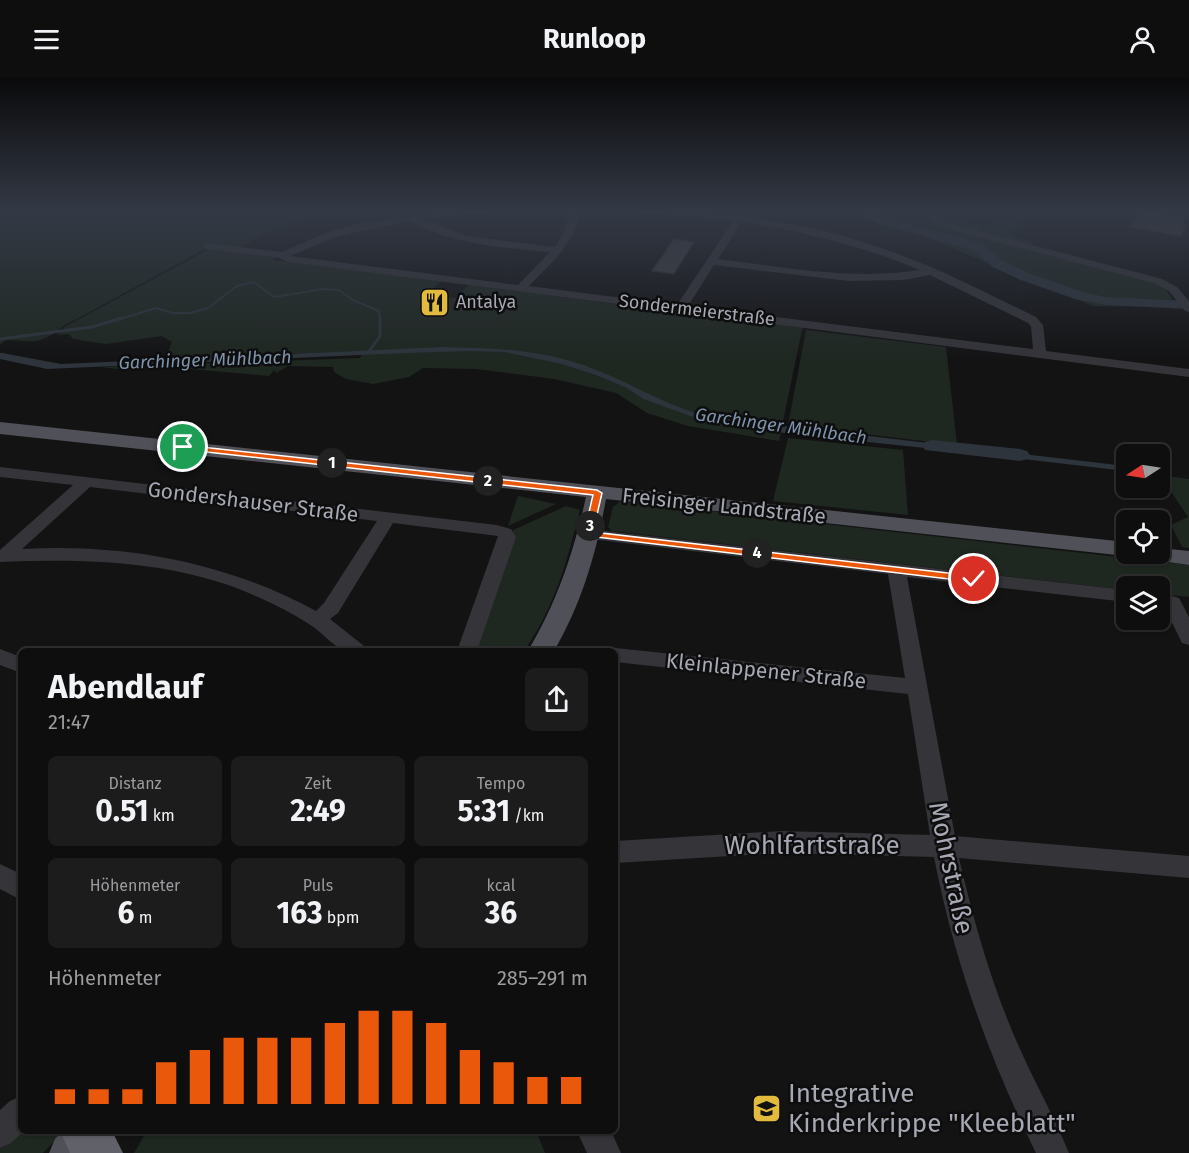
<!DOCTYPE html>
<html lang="de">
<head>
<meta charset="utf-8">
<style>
  body { margin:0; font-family:"Fira Sans",sans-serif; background:#1c1c1d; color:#f1f3f6; height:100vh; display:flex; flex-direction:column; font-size:22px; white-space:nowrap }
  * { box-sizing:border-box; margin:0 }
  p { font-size:20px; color:#9b9c9e }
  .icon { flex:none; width:33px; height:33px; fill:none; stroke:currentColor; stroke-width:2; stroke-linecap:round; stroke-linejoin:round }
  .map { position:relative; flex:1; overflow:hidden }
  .side { position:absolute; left:18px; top:570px; width:600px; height:486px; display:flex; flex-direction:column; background:#0e0e0f; border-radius:9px; box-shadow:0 2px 4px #0004,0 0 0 2px #2e2e2f }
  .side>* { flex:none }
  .needle { width:39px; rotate:258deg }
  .buttons { position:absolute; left:1116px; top:366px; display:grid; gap:12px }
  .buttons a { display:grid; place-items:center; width:54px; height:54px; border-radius:9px; background:#0e0e0f; box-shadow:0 2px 4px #0004,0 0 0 2px #2e2e2f; font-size:30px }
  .pin { position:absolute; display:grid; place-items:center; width:51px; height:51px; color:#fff; margin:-26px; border:3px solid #fff; border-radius:50%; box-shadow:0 2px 6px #0007 }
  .km { position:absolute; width:30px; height:30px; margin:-15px; border-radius:50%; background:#222; color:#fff; font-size:16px; line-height:30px; text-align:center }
  .round { display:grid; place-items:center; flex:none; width:63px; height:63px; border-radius:9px; background:#1c1c1d }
  .head { display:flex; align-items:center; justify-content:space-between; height:102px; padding:0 30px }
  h1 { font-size:33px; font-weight:700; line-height:45px }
  .stats { display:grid; grid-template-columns:repeat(3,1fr); gap:9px; height:102px; padding:6px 30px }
  .stats div { display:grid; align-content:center; border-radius:9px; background:#1c1c1d; text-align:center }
  .stats b { font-size:30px; font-weight:700 }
  .stats small { font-size:16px; font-weight:400 }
  .stats p { font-size:16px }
  .chart { height:168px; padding:12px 30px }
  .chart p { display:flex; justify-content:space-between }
  .chart svg { width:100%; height:108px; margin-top:6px; stroke:#ea580c; stroke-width:6 }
  header { display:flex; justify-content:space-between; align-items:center; height:78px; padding:0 30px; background:#0e0e0f; font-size:27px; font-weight:700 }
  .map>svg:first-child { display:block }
</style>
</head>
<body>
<header><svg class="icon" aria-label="menu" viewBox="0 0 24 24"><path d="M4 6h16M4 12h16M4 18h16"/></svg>Runloop<svg class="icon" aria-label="person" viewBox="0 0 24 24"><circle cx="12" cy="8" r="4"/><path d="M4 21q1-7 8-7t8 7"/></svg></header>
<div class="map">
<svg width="1189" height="1075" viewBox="0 0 1189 1075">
  <rect width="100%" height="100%" fill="#131314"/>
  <g fill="#1f2721">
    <path d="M0 132H341L284 147 236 171 208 169 77 241C62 246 55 258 40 262 31 265 16 262 6 262L0 267Z"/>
    <path d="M835 132H927L987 150 1006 132H1030L1011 157 1034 164 1032 170 1155 205 1165 210 1177 229 1093 228 912 154Z"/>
    <path d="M210 171 275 179 273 182 441 203 428 216 455 220 469 207 684 235H704L803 247 779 363 688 348 647 335 616 315 554 301 476 291 423 290 409 299 373 306 346 301 334 294 333 289 288 288 276 295 274 292 269 298 178 290 126 292 101 289 360 280 363 273 164 281 170 278 168 274 172 264 162 258 106 266 73 261 69 256 56 257 62 254 64 249Z"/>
    <path d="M806 252 946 269 957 367 788 347Z"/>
    <path d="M788 360 903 372 908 437 773 423Z"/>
    <path d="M1160 397 1189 401V470L1182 469 1171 447 1188 439Z"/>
    <path d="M518 418 556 426 508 448Z"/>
    <path d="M621 423 1189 487V519L1160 516V508H1126V512L612 453 608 449 613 429Z"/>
    <path d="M566 428 580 432C567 483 555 529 524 573H474L514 461 513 452Z"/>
    <path d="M21 1053H64L43 1075H0V1070Z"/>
    <path d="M147 1053H536L545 1075H134Z"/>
  </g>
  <g fill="#2d343c">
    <path d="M444 269C489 270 533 271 577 285 622 299 664 328 710 339L962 369 964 374 790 356 696 340 643 321 627 310 596 297 562 286 505 274 468 273 405 275 47 291 0 281V275H2L61 286Z"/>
    <path d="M988 372 1126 388V393L989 377Z"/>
  </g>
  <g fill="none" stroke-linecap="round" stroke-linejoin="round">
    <path stroke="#2d343c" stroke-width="2" d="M117 242 156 230 172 235H190L208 230 237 208 254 204 274 219 323 211 339 212 353 222 379 233 380 242"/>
    <g stroke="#2d343c" stroke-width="3">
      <path d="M0 261 92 249 122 240"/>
      <path d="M373 274 370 272 380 258V240"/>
    </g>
    <g fill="#2d343c" fill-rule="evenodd">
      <path d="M853 132H869L887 140 983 166 1003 183 1031 196 1083 214 1106 219 1189 223V231L1106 227 1075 221 1021 202 993 189 973 172 880 146Z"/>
      <path d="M932 362 1020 371 1027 373 1030 377 1027 381 1020 383 925 372 923 368 925 364Z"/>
    </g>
  </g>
  <g fill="#404044" stroke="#2d2d30" stroke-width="1.5">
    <path d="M1140 132 1185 138 1182 146 1186 147 1181 158 1130 149Z"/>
    <path d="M674 161 694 164 674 196 652 193Z"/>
  </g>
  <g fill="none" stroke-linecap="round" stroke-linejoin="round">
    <g fill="#343439" fill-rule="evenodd">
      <path d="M454 132H495L490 135 422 141 466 158 555 169 564 155 570 132H580C576 165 551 185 529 208L677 227 733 143 643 135 638 132C724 132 810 144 890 173 941 191 988 216 1036 239L1043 247 1046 273 1189 291V299L288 184 280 180 207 171 202 168 207 165 282 174 328 154 357 146ZM409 143C453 166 501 170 550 174L518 207 290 178 335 159ZM742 144C803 153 862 168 920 192 852 203 785 189 718 181ZM714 187 848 203 903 202 930 197 1028 245 1031 248 1033 271 688 228Z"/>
      <path d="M934 132H944L939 139 956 147 1162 201 1177 209 1189 223V234L1185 233 1169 213 1154 205 948 151 932 143 929 138Z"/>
      <path d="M0 389 497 447 511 451 516 459 477 573H457L498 458 393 445 338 535 330 541 364 568 367 573C361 573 351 575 344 573 336 570 321 554 312 548 289 533 264 521 239 511 161 482 81 481 0 484V472L73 407 0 399ZM90 409 377 443 324 525 316 533C227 484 123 465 22 471Z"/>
      <path d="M588 451 1126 512V524L907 499 955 758 1189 778V800L959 780C973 840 989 898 1013 955 1030 996 1052 1034 1069 1075H1036C989 980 954 883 934 779L782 775 615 785V763L782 753 930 757 908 616 615 584V573H607L615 570 905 600 888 496 582 460 579 456 582 452Z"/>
      <path d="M1172 518 1179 520 1189 539V567L1182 565 1162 524 1165 520Z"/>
      <path d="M0 571 21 579V595L0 587Z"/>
      <path d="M0 786 21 796V822L0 811Z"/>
      <path d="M21 1018V1053H24L11 1065 0 1070V1032L10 1023Z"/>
      <path d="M577 1053H611L621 1075H587Z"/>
    </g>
    <g fill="#505158" fill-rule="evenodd">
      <path d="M0 344 1126 464V476H1134L1126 478 606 421C596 476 582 525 554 573H528C558 522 573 476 586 419L0 356Z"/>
      <path d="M1160 470 1189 473V487L1147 481 1144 476H1160Z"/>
      <path d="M62 1053H110L104 1067 96 1075H49L55 1061Z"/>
    </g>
    <path fill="#616269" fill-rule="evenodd" d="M64 1053H112L123 1075H70L62 1057Z"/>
  </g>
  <linearGradient id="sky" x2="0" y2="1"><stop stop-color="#0a0a0b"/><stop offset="0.47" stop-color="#333945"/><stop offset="1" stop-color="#333945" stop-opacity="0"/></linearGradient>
  <rect width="1189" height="283" fill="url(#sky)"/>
  <path fill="#ea580c" stroke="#fff" stroke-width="1.5" d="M183 367 597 412 602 415 593 454 974 498 978 501 974 504 588 458 584 456 593 417 180 371V368Z"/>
  <defs>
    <symbol id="restaurant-square" viewBox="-11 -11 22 22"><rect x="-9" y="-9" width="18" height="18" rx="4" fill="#e1ba3e" stroke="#0e0e0f"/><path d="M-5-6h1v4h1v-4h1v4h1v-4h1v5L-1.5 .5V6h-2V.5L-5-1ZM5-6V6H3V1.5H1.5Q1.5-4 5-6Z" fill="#111"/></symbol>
    <symbol id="school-square" viewBox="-11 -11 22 22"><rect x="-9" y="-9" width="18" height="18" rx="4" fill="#e1ba3e" stroke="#0e0e0f"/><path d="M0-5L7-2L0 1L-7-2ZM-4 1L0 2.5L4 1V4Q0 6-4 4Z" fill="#111"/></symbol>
  </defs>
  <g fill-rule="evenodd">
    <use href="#restaurant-square" x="418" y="208" width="33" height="33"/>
    <use href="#school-square" x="750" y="1014" width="33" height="33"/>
  </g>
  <g text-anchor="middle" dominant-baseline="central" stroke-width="5" stroke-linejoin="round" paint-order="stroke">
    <g font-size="18" fill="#a6a8b3" stroke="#0e0e0f" text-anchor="start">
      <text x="456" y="224">Antalya</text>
    </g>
    <g font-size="18" fill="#a6a8b3" stroke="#0e0e0f">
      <text transform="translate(697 232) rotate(7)">Sondermeierstraße</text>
    </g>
    <g font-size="18" font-style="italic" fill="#7f93ac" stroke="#0e0e0f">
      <text transform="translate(205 282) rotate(-2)">Garchinger Mühlbach</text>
      <text transform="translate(781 348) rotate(8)">Garchinger Mühlbach</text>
    </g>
    <g font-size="21" fill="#a6a8b3" stroke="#0e0e0f">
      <text transform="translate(253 424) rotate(7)">Gondershauser Straße</text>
      <text transform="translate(724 428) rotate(6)">Freisinger Landstraße</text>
      <text transform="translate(766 593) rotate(6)">Kleinlappener Straße</text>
    </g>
    <g font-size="26" fill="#a6a8b3" stroke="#0e0e0f">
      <text x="812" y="767">Wohlfartstraße</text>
      <text transform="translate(951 790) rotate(78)">Mohrstraße</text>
    </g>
    <g font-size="26" fill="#a6a8b3" stroke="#0e0e0f" text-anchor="start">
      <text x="788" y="1015">Integrative<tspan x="788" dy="30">Kinderkrippe "Kleeblatt"</tspan></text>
    </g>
  </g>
</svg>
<div class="buttons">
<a><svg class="needle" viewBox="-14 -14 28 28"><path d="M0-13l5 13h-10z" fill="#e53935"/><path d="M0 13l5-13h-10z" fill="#9b9c9e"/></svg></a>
<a><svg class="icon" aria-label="locate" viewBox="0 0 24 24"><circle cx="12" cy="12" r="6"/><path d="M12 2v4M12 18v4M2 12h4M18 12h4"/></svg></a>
<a><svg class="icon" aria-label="layers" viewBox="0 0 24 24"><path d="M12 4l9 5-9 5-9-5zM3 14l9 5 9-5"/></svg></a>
</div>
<div class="pin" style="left:183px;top:369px;background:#1e9e55"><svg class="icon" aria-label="arrive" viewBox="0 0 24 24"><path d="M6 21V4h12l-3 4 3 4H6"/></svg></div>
<div class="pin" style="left:974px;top:501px;background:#d93025"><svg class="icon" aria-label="check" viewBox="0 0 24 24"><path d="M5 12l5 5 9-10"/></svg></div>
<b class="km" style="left:332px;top:385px">1</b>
<b class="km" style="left:488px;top:403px">2</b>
<b class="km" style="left:590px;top:448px">3</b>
<b class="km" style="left:757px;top:475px">4</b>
<section class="side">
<div class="head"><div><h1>Abendlauf</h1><p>21:47</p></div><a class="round"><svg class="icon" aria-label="share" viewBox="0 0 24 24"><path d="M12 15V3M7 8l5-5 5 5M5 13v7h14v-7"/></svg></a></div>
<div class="stats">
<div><p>Distanz</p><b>0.51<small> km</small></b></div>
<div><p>Zeit</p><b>2:49</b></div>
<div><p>Tempo</p><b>5:31<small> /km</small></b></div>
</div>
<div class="stats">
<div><p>Höhenmeter</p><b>6<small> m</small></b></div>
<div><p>Puls</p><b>163<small> bpm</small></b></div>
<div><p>kcal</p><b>36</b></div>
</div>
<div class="chart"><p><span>Höhenmeter</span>285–291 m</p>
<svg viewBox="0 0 160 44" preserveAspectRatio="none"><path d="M5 44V38M15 44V38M25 44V38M35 44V27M45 44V22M55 44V17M65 44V17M75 44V17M85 44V11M95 44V6M105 44V6M115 44V11M125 44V22M135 44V27M145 44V33M155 44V33"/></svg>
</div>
</section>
</div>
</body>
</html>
